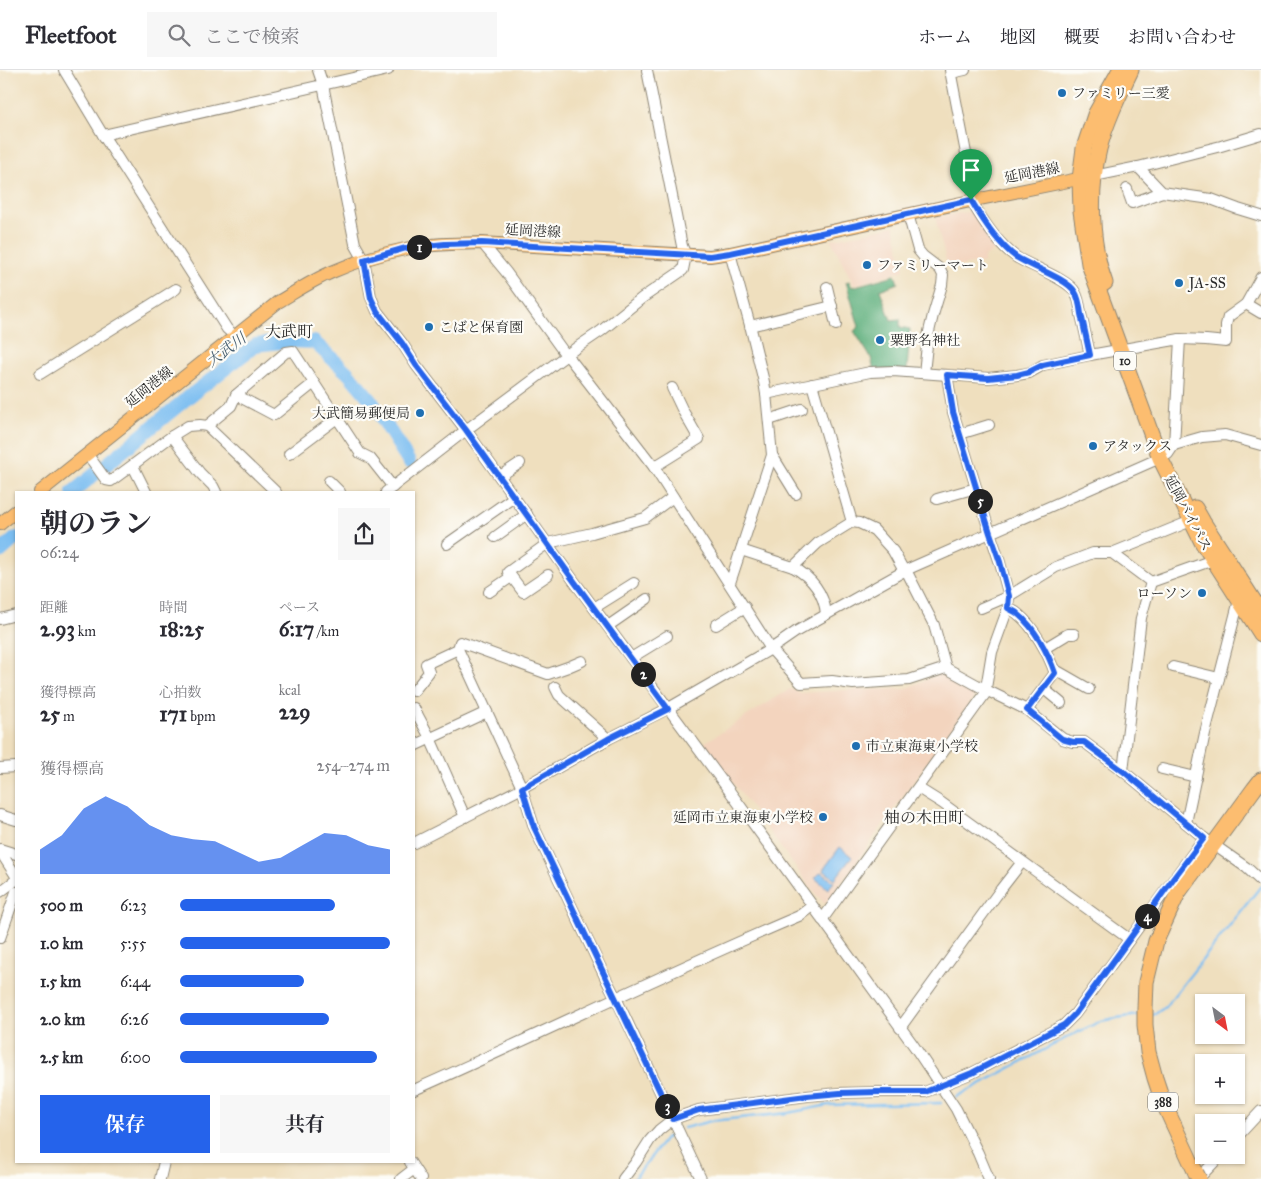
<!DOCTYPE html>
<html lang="ja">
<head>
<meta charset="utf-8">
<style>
  body { margin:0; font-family:"IM FELL Great Primer","Noto Serif JP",serif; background:#f7f7f7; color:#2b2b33; height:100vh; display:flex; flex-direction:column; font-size:19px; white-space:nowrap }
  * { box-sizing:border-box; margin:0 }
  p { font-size:16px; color:#7c7c81 }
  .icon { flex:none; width:28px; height:28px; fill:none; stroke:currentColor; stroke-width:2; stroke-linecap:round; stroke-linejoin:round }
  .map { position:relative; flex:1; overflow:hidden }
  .side { position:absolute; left:15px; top:421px; width:400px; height:672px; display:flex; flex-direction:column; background:#fff; border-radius:0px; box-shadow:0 1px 4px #0004 }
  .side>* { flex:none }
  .needle { width:32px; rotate:148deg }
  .controls { position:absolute; left:1195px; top:924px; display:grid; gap:10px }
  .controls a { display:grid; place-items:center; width:50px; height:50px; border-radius:0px; background:#fff; box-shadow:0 1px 4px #0004; font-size:25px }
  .pin { position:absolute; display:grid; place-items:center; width:42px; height:42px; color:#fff; margin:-51px -21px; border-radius:50% 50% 50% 0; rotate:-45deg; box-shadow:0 0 5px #0007 }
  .pin .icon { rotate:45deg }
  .km { position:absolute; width:25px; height:25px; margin:-12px; border-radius:50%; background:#222; color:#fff; font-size:14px; line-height:25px; text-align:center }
  .round { display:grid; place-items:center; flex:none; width:52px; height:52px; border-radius:0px; background:#f7f7f7 }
  .head { display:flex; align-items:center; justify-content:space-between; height:85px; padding:0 25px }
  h1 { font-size:28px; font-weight:700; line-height:38px }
  .stats { display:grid; grid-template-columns:repeat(3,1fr); gap:8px; height:85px; padding:5px 25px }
  .stats div { display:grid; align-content:center }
  .stats b { font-size:21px; font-weight:700 }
  .stats small { font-size:14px; font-weight:400 }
  .stats p { font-size:14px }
  .chart { height:140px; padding:10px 25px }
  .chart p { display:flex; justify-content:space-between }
  .chart svg { width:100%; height:90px; margin-top:5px; fill:#2563eb; opacity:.7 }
  .button { display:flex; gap:10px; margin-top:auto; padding:10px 25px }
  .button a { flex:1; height:58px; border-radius:0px; background:#2563eb; color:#fff; font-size:20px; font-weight:700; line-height:58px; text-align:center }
  .button a+a { background:#f7f7f7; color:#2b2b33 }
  ul { padding:0 25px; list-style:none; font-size:16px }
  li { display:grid; grid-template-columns:80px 60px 1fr; align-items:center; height:38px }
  li i { height:12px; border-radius:6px; background:#2563eb }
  header { display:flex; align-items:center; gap:30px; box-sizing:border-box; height:70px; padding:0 25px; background:#fff; border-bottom:1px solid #e1e1e2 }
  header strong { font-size:24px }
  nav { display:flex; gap:28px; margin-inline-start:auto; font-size:18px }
  .search { width:350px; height:45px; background:#f7f7f7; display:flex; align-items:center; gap:12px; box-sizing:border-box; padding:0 18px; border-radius:0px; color:#7c7c81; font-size:19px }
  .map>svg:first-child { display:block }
</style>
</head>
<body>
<header>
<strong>Fleetfoot</strong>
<div class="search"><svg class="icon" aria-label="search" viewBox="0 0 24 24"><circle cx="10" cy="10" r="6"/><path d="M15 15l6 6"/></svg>ここで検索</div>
<nav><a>ホーム</a><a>地図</a><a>概要</a><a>お問い合わせ</a></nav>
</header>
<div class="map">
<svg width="1261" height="1109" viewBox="0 0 1261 1109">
  <rect width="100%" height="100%" fill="#fdfcf7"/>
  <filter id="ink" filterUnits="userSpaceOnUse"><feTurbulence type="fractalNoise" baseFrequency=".02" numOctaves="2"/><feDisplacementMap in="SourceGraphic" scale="10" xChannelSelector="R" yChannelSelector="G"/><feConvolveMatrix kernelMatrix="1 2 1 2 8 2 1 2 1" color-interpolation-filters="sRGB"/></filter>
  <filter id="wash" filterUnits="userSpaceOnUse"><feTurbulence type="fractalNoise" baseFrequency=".0096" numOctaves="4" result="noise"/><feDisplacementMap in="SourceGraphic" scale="20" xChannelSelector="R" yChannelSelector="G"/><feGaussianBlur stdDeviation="1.12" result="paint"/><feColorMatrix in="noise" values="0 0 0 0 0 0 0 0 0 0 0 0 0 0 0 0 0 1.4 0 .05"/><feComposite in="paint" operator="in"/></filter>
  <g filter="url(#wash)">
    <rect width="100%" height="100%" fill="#efdfbe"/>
    <g fill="#f3d4be">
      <path d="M974 141 1000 177 984 187V192L948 198 935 147Z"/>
      <path d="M894 156 904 200 854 215 831 170Z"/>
      <path d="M945 601 972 617 976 624 832 826 825 834 813 821 704 673 790 619 801 623 848 620 905 619Z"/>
    </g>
    <path fill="#5cae7a" stroke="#446c52" d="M895 205 898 213 880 220 891 250 900 249V257L910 259 907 300H874L871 288 854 261 859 257 846 212 849 211 852 217Z"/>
    <g fill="#7cbef1" stroke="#54748e">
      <path d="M840 777 852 787 835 809 823 800Z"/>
      <path d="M821 802 834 812 828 819 815 808Z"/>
    </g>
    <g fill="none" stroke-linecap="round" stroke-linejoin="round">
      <g stroke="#7cbef1" stroke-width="2.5">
        <path d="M1151 945 1155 944 1165 937 1261 816"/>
        <path d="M956 1027 1068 967 1101 951 1116 948 1140 945"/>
        <path d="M684 1058 711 1051 788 1043 829 1035 941 1033"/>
        <path d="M634 1109 664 1070 673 1064"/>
      </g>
      <g stroke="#7cbef1" stroke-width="14">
        <path d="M73 422 186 329 256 275 289 271 314 272 348 303 371 330 409 392"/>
        <path d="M0 482 16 468"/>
      </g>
    </g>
  </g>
  <g filter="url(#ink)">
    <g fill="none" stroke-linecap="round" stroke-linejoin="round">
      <defs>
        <g id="minor">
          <path d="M64 0 103 65 227 259 235 266"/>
          <path d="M318 0 323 15 355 174 364 190 371 227 377 241 402 273 416 295 466 360 574 511 731 723 914 976 956 1039 978 1083 989 1109"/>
          <path d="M950 0 975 130"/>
          <path d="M951 3 965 0"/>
          <path d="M103 65 388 0"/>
          <path d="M1138 97 1221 76 1261 64"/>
          <path d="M1094 106 1138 97 1162 122 1211 129 1238 139 1261 146"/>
          <path d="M1127 119 1132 133 1162 122"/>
          <path d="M971 130C982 150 998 174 1016 187 1030 196 1068 209 1075 222 1079 228 1080 236 1081 244 1084 257 1087 271 1090 285"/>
          <path d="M908 144 918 180 923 186 940 199 943 205 942 215 933 245 928 266 924 303"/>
          <path d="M482 173 506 202 563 281 571 290 654 397 771 579 801 613 832 611 853 614 909 610 946 598 986 620 1027 640 1063 669 1073 672H1084L1123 701 1204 768 1247 798 1261 811"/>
          <path d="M827 217 836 255"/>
          <path d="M1246 234 1261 243"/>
          <path d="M750 256 832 236"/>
          <path d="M40 304 176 219"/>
          <path d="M812 314 852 452"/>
          <path d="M766 324 870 302 893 301 988 308 1017 305 1029 303 1043 295 1090 285 1180 269 1206 270 1226 272V255L1228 247 1246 234 1261 207"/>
          <path d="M236 325 274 345 314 313"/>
          <path d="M769 350 802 339"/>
          <path d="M207 356 231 336 236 325 286 282 293 281 360 383 370 388 393 417"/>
          <path d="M960 364 989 355"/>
          <path d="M172 366 200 403 213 416 216 422"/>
          <path d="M1174 375 1180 269"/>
          <path d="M289 384 337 348"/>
          <path d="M88 385 106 410 111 411 172 366 188 356 200 355 207 356 276 422"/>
          <path d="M772 385 796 424"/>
          <path d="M133 396 146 422"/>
          <path d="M654 397 699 369 683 341 672 318"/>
          <path d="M500 406 520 393"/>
          <path d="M329 411 340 422"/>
          <path d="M386 422 466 360 576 278 601 261 642 228 683 200 686 185 682 176 647 0"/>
          <path d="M937 429 976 418"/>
          <path d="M495 467 527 444"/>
          <path d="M447 474 514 427"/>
          <path d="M741 480 793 497C811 507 824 523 826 544"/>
          <path d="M1112 483 1191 451"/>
          <path d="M793 497 818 473 852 452 859 453 874 460 893 481 904 501"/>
          <path d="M906 500 934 555 946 598"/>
          <path d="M548 505 523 522 508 502 548 473 592 463 645 448 673 427"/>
          <path d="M730 513 772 385 766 324 764 312 751 259 730 183"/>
          <path d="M489 522 511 507"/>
          <path d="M594 538 634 513"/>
          <path d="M981 538 1009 526 1056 497 1093 483H1112L1151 512 1213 490"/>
          <path d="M1008 538C1011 540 1015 541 1018 544 1034 557 1048 583 1055 603L1027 640"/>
          <path d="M0 549 16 545"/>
          <path d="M716 555 745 537"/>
          <path d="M608 556 647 529"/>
          <path d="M1045 578 1068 564H1074"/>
          <path d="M458 579 522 718 534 757 607 911 616 928 701 1109"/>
          <path d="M631 588 667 566"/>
          <path d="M1173 597 1219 608"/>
          <path d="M1054 599 1089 619"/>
          <path d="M555 617 559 625 608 669"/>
          <path d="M1044 619 1061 633"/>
          <path d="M414 621 429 602 426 594 458 579 460 572 548 604 568 597 582 591"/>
          <path d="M414 638 430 668 465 747"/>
          <path d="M414 676 487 642"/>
          <path d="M0 698 16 697"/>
          <path d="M1162 699 1196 707"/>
          <path d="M1123 701 1141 548 1151 512"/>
          <path d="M918 718 942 733 1129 869"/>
          <path d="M0 745 16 750"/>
          <path d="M1186 753 1205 663 1239 530"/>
          <path d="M414 773 522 718 608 669 667 639 771 579 797 561 906 500 1160 388 1168 384 1174 375 1202 367 1225 365 1261 375"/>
          <path d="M0 779 16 784"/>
          <path d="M0 781 16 806"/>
          <path d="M0 822 16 810"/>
          <path d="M822 850 985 624 992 582 1008 538 1009 526 1000 493 990 463 953 342 947 305"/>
          <path d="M0 868 16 822"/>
          <path d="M900 958 1001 819 1022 792"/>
          <path d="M414 1020C543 963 669 901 799 846L812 836"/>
          <path d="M1236 1068 1261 1041"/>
          <path d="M410 1092 421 1109"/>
          <path d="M160 1109 164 1092"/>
          <path d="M401 1109 414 1099"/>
          <path d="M623 1109 636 1092 650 1070 659 1060 673 1049 699 1040 807 1026 840 1023 878 1022H925L972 1003 1064 955 1075 944 1204 768"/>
          <path d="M1198 1109 1221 1085"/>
        </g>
        <g id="major">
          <path d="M40 422 278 232C295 222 313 210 332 202 355 192 380 184 405 179 430 173 457 174 482 173L710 186 730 183 975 130 1088 107"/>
          <path d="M0 454 16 441"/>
        </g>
        <g id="highway">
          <path d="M1120 0 1095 45 1084 78 1080 109 1081 141 1089 194 1160 388 1202 472 1261 564"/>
          <path d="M1105 213C1090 173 1089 120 1099 79 1106 52 1119 25 1131 0"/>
          <path d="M1195 438 1203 452 1261 542"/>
          <path d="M1196 1103 1163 1032 1155 1008 1148 982 1145 955V939L1146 912 1156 871 1178 823 1254 719 1261 710"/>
        </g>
      </defs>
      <use href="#minor" stroke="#8d8574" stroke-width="12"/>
      <use href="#major" stroke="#8d8574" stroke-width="14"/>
      <use href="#highway" stroke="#8d8574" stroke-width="17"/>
      <use href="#minor" stroke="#fff" stroke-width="10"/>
      <use href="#major" stroke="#fcbd6f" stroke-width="12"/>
      <use href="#highway" stroke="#fcbd6f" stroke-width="15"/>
      <defs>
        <path id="highway-bridge" d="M1196 1103 1199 1109"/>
      </defs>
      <use href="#highway-bridge" stroke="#8d8574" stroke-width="17" stroke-linecap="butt"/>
      <use href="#highway-bridge" stroke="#fcbd6f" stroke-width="15"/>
    </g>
  </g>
  <g fill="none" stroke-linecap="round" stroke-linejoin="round" filter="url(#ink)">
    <defs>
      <path id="route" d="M971 130C982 149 998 174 1016 187 1030 196 1068 209 1075 222 1079 228 1080 236 1081 244 1084 257 1087 271 1090 285L1043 295 1029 302 1017 305 988 308 947 305 953 342 990 463 1000 492 1009 526 1008 538C1011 540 1015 541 1018 544 1035 558 1048 583 1055 603L1027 640 1062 669 1073 672H1084L1123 701 1204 768 1173 809 1075 944 1064 955 972 1003 925 1022H878L840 1023 807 1026 699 1040 673 1049 534 757 522 718 608 669 668 639 574 511 466 360 416 295 402 273 377 241 371 228 364 190 406 178 445 174 482 173 710 186 730 183Z"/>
    </defs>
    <use href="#route" stroke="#fff" stroke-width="10"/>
    <use href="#route" stroke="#2563eb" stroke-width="6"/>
  </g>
  <g fill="#1f6fb2" stroke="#fdfcf7" stroke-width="2">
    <circle cx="1062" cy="23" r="5"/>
    <circle cx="867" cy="195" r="5"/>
    <circle cx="1179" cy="213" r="5"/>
    <circle cx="429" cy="257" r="5"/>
    <circle cx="880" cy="270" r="5"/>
    <circle cx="420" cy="343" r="5"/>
    <circle cx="1093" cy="376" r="5"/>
    <circle cx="1202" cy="523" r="5"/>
    <circle cx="856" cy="676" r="5"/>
    <circle cx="823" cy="747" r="5"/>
  </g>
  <g text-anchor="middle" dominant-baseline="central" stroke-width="4.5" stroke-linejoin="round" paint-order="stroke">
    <g fill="#fdfcf7" stroke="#6a6a68" stroke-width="1">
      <rect x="1114" y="281.5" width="22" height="19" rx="4"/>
      <rect x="1148" y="1022.5" width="30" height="19" rx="4"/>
    </g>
    <g font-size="12" font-weight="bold" fill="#2b2b2b">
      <text x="1125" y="291">10</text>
      <text x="1163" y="1032">388</text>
    </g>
    <g font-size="14" fill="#2b2b2b" stroke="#fdfcf7" text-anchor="start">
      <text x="1072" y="23">ファミリー三愛</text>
      <text x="877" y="195">ファミリーマート</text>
      <text x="1189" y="213">JA-SS</text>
      <text x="439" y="257">こばと保育園</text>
      <text x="890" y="270">粟野名神社</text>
      <text x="410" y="343" text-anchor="end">大武簡易郵便局</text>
      <text x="1103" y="376">アタックス</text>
      <text x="1192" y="523" text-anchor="end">ローソン</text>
      <text x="866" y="676">市立東海東小学校</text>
      <text x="813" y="747" text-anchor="end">延岡市立東海東小学校</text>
    </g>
    <g font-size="14" fill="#2b2b2b" stroke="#fdfcf7">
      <text transform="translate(1032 103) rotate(-11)">延岡港線</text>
      <text transform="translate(533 161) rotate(3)">延岡港線</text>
      <text transform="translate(149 317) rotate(-39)">延岡港線</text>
      <text transform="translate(1188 443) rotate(62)">延岡バイパス</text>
    </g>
    <g font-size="15" font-style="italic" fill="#475e70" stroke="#fdfcf7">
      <text transform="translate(226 280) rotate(-37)">大武川</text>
    </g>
    <g font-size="16" fill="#2b2b2b" stroke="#fdfcf7">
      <text x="289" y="261">大武町</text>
      <text x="924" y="747">柚の木田町</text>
    </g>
  </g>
</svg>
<div class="controls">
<a><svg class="needle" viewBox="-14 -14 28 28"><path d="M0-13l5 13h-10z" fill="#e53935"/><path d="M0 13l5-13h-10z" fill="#7c7c81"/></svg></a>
<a>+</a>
<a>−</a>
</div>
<div class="pin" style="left:971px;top:130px;background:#1e9e55"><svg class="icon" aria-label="arrive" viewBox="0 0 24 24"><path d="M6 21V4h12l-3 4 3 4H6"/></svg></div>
<b class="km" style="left:419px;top:177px">1</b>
<b class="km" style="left:643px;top:604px">2</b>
<b class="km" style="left:667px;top:1036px">3</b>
<b class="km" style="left:1147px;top:846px">4</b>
<b class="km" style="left:980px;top:431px">5</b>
<section class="side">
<div class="head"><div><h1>朝のラン</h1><p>06:24</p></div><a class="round"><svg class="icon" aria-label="share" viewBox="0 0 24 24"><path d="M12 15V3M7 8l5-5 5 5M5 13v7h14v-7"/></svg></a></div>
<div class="stats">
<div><p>距離</p><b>2.93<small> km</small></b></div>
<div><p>時間</p><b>18:25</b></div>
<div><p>ペース</p><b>6:17<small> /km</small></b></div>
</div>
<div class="stats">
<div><p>獲得標高</p><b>25<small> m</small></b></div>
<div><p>心拍数</p><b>171<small> bpm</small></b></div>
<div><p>kcal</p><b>229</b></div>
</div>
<div class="chart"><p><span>獲得標高</span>254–274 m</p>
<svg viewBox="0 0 160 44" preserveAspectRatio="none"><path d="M0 44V32L10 25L20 12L30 6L40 11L50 20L60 25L70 27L80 28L90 33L100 38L110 36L120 30L130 24L140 25L150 30L160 32V44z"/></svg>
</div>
<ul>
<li><b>500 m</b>6:23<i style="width:74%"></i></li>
<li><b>1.0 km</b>5:55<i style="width:100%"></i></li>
<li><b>1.5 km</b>6:44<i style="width:59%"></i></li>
<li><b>2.0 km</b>6:26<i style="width:71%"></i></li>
<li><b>2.5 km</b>6:00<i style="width:94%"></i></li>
</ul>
<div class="button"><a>保存</a><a>共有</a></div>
</section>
</div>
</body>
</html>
